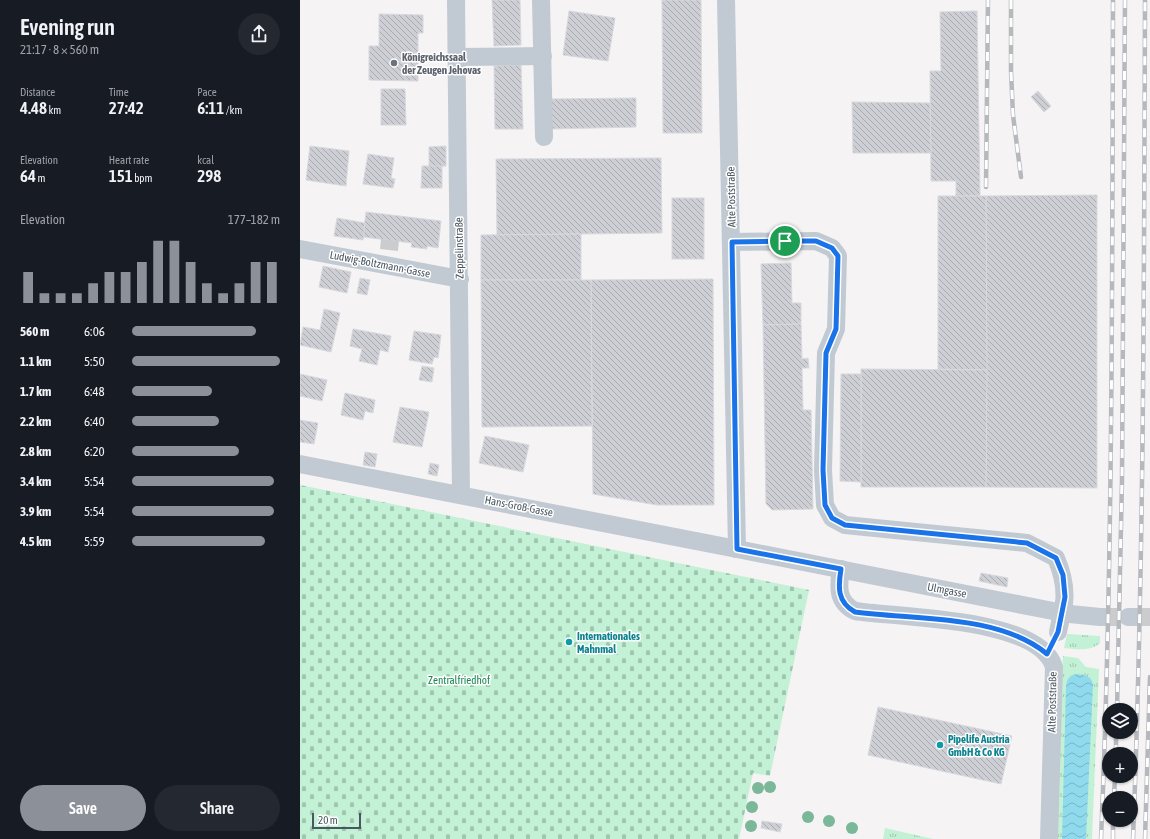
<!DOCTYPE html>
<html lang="en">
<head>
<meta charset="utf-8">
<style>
  body { margin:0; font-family:"Asap Condensed",sans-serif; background:#242831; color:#f1f3f6; height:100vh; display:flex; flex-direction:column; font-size:15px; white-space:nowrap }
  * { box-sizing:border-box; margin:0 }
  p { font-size:13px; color:#9ea1a6 }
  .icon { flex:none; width:22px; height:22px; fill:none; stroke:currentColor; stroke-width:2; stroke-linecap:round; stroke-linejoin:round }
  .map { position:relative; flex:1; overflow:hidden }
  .sheet { display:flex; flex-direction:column; background:#171b24; width:300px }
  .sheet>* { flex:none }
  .buttons { position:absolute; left:802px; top:703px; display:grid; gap:8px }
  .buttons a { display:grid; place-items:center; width:36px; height:36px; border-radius:50%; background:#171b24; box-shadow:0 1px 3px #0004; font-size:20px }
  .scale { position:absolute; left:12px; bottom:10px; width:49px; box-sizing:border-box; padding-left:4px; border:2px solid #4a5661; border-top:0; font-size:11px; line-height:14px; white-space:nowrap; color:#4a5661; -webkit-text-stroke:3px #fff; paint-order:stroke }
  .pin { position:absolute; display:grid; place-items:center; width:34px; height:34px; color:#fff; margin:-17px; border:2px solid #fff; border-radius:50%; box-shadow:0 1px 4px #0007 }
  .round { display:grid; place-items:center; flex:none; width:42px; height:42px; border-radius:21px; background:#242831 }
  .overview { display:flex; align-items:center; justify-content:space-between; height:68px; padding:0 20px }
  h1 { font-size:22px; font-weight:600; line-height:30px }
  .stats { display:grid; grid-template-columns:repeat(3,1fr); gap:6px; height:68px; padding:4px 20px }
  .stats div { display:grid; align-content:center }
  .stats b { font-size:17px; font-weight:600 }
  .stats small { font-size:11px; font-weight:400 }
  .stats p { font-size:11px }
  .chart { height:112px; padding:8px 20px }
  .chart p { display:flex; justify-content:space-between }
  .chart svg { width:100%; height:72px; margin-top:4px; stroke:#8c9099; stroke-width:6 }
  .button { display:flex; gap:8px; margin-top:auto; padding:8px 20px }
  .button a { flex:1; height:46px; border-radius:24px; background:#8c9099; color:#fff; font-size:16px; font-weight:600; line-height:46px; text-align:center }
  .button a+a { background:#242831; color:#f1f3f6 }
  ul { padding:0 20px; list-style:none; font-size:13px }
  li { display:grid; grid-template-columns:64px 48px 1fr; align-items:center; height:30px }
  li i { height:10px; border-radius:5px; background:#8c9099 }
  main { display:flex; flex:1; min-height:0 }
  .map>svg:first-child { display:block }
</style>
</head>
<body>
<main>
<section class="sheet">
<div class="overview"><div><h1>Evening run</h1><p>21:17 · 8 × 560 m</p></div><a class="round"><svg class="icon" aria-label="share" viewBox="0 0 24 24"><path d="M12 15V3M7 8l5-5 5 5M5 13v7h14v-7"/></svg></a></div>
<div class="stats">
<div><p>Distance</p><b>4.48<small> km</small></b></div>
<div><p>Time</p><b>27:42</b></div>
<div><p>Pace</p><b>6:11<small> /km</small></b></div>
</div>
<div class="stats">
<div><p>Elevation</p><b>64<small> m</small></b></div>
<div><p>Heart rate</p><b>151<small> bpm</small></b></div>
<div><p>kcal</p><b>298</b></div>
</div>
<div class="chart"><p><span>Elevation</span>177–182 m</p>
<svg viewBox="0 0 160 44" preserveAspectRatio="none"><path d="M5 44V25M15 44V38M25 44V38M35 44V38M45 44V32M55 44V25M65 44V25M75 44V19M85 44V6M95 44V6M105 44V19M115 44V32M125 44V38M135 44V32M145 44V19M155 44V19"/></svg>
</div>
<ul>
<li><b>560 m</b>6:06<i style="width:84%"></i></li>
<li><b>1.1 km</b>5:50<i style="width:100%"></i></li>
<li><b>1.7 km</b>6:48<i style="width:54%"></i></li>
<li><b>2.2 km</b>6:40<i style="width:59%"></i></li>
<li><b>2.8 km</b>6:20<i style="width:72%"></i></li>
<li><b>3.4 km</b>5:54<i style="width:96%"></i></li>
<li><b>3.9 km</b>5:54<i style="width:96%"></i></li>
<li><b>4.5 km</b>5:59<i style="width:90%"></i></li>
</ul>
<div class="button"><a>Save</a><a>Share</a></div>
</section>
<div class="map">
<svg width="850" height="839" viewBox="0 0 850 839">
  <defs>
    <pattern id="grass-tufts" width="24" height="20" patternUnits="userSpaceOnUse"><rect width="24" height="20" fill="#c3f1d5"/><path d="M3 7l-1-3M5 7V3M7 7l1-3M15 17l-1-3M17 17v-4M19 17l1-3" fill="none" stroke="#a0c6b0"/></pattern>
    <pattern id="cemetery-stones" width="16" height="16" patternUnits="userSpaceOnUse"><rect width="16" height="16" fill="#c3f1d5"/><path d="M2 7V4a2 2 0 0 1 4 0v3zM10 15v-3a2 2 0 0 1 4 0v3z" fill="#a0c6b0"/></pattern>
    <pattern id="water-waves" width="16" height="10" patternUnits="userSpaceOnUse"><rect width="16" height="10" fill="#90daee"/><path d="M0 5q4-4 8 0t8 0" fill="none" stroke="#78b4c4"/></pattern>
    <pattern id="building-back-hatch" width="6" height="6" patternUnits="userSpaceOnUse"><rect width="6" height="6" fill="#cdcfd5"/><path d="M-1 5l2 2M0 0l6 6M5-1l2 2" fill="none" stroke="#a8abb0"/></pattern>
  </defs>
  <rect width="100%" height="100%" fill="#f5f3f3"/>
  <g fill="url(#grass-tufts)">
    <path d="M767 634 800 636V643C790 652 776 649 764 648Z"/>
    <path d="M763 656 778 658 786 667 799 669 792 839H757L762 673Z"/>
    <path d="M585 828 633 839H583Z"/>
  </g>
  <path fill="url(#cemetery-stones)" d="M0 485 509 590 470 776 453 773 439 839H0Z"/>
  <path fill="url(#water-waves)" d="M777 674C785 675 792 676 793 685L786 839H762L766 686C767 679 769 675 777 674Z"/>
  <g fill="url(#building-back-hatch)" stroke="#d7d9de">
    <path d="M192 0H220L221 45 194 46Z"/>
    <path d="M362 0H401L402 133H363Z"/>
    <path d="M269 11 315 18 308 61 263 55Z"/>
    <path d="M677 11 680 196H656V181H631L630 71H641L640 12Z"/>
    <path d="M79 14 123 15V33H118V81L69 80V46H79Z"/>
    <path d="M221 65 223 129H195L194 66Z"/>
    <path d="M81 89H105L106 125H81Z"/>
    <path d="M738 91 751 106 744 112 731 97Z"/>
    <path d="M336 98V127L251 129V99Z"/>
    <path d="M552 102 630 103 631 153H553Z"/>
    <path d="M10 146 49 151 46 186 6 180Z"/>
    <path d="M146 146V166L129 167V147Z"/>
    <path d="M68 154 94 158 91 178 95 179 93 188 63 184Z"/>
    <path d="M361 158 362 233 197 235 196 159Z"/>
    <path d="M122 166H142V188H121Z"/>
    <path d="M797 195V488L686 487V196Z"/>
    <path d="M638 196H686L687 370 638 369Z"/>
    <rect x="372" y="198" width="32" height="61"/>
    <path d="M66 212 141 221 138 248 127 246V249L111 247 112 243 63 237Z"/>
    <path d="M37 218 65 223 63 240 34 236Z"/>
    <path d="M281 234V280H181V235Z"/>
    <path d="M491 263 492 303H501V324L463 325 461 264Z"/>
    <path d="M23 266 51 272 47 293 19 287Z"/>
    <path d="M60 278 70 280 67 295 57 293Z"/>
    <path d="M413 279 414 505H357L293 494 291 280Z"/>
    <path d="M181 280H291L292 426 182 427Z"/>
    <path d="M24 309 40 313 31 352 0 345 3 327 20 330Z"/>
    <path d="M501 324 502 359 508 358 509 368H502L503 410H511L513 509 472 510 466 504 463 325Z"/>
    <path d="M53 329 91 336 88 352 80 350 77 365 59 361 62 349 50 346Z"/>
    <path d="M114 331 141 335 138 358 134 357 132 364 109 360Z"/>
    <path d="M122 366 134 368 132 382 119 380Z"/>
    <path d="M561 369 687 370 686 487H561Z"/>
    <path d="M0 374 27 380 22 401 0 396Z"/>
    <path d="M541 374H561V482L540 481Z"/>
    <path d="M45 393 75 400 73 413 65 411 63 420 41 415Z"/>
    <path d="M100 407 129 412 122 447 93 442Z"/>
    <path d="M0 420 18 423 14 444 0 442Z"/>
    <path d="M185 436 229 445 223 472 179 463Z"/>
    <path d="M65 452 77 454 75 467 63 465Z"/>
    <path d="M130 463 139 465 137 476 128 474Z"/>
    <path d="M681 573 708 578 707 587 679 581Z"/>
    <path d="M578 707 712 736 701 784 568 755Z"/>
    <path d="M462 821 482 824 480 832 461 828Z"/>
  </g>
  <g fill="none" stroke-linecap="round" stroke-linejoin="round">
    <g stroke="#caccce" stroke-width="18" stroke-dasharray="18 9" stroke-linecap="butt">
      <path d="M89 250 90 240"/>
      <path d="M800 617H828"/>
      <path d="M833 617H850"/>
    </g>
    <g stroke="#c1cad2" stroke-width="18">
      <path d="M156 0 161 495"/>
      <path d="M241 0 244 137"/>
      <path d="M426 0 437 549"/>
      <path d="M157 57 243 56"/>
      <path d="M431 242 516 241 532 248 538 256 536 329 526 353 523 470 525 505 532 518 545 525 727 543 756 558C762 572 766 587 764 603"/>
      <path d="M0 249 160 279"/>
      <path d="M0 464 437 549 753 611"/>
      <path d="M541 569C538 587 537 602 555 611 599 618 739 617 754 667L749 839"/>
      <path d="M770 614 800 617"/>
      <path d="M828 617H833"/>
    </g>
    <defs>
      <g id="rail">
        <path d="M711 0V71L713 115 721 177"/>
        <path d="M686 187 688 0"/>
        <path d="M817 710 822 480 825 0"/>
        <path d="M816 754V732"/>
        <path d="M814 798 815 776"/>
        <path d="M801 839C813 559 812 280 813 0"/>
        <path d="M813 839V820"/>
        <path d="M833 839C844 559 844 280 845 0"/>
        <path d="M845 839 850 677"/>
      </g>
    </defs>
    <use href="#rail" stroke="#b5b8bd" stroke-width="4.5"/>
    <use href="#rail" stroke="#fff" stroke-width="3" stroke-dasharray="9" stroke-linecap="butt"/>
    <path stroke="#c1cad2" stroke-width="18" d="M758 632 764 603"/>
  </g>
  <g fill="#7bb799">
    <circle cx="470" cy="787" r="6"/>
    <circle cx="458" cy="788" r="6"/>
    <circle cx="452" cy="807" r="6"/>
    <circle cx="508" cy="817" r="6"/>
    <circle cx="529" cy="821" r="6"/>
    <circle cx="451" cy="826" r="6"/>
    <circle cx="552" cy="828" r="6"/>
  </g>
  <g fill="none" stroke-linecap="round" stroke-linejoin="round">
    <defs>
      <path id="route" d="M485 241H516L532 248 538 256 536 329 526 353 523 470 525 505 532 518 545 525 727 543 756 558 763 575 765 597 758 632 747 654C699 614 614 620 555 612 537 602 538 587 541 569L437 549 432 242Z"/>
    </defs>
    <use href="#route" stroke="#fff" stroke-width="8"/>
    <use href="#route" stroke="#1a73e8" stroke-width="5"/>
  </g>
  <circle fill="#6b7280" stroke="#fff" stroke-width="1.5" cx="94" cy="63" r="4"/>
  <g fill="#0f9aa8" stroke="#fff" stroke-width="1.5">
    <circle cx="269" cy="642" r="4"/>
    <circle cx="640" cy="745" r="4"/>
  </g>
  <g text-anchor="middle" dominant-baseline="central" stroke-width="3" stroke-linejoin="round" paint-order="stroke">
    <g font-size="11" font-weight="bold" fill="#5b616d" stroke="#fff" text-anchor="start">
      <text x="102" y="57">Königreichssaal<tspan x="102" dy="13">der Zeugen Jehovas</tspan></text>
    </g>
    <g font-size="11" fill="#4a5661" stroke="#fff">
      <text transform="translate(431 197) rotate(-91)">Alte Poststraße</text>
      <text transform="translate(159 248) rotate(-91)">Zeppelinstraße</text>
      <text transform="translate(80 264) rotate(11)">Ludwig-Boltzmann-Gasse</text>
      <text transform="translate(219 506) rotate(11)">Hans-Groß-Gasse</text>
      <text transform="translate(647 590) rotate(11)">Ulmgasse</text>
      <text transform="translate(752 702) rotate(-89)">Alte Poststraße</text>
    </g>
    <g font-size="11" font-weight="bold" fill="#0d838f" stroke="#fff" text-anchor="start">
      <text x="277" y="636">Internationales<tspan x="277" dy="13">Mahnmal</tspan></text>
      <text x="648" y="739">Pipelife Austria<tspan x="648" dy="13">GmbH &amp; Co KG</tspan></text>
    </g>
    <g font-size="11" fill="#17864f" stroke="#fff">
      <text x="159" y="680">Zentralfriedhof</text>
    </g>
  </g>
</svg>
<div class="buttons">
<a><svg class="icon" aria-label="layers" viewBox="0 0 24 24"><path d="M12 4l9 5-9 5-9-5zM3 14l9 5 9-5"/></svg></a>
<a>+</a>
<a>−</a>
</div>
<div class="scale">20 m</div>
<div class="pin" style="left:485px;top:241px;background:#1e9e55"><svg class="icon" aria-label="arrive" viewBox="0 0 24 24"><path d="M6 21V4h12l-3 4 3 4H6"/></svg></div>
</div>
</main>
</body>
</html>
